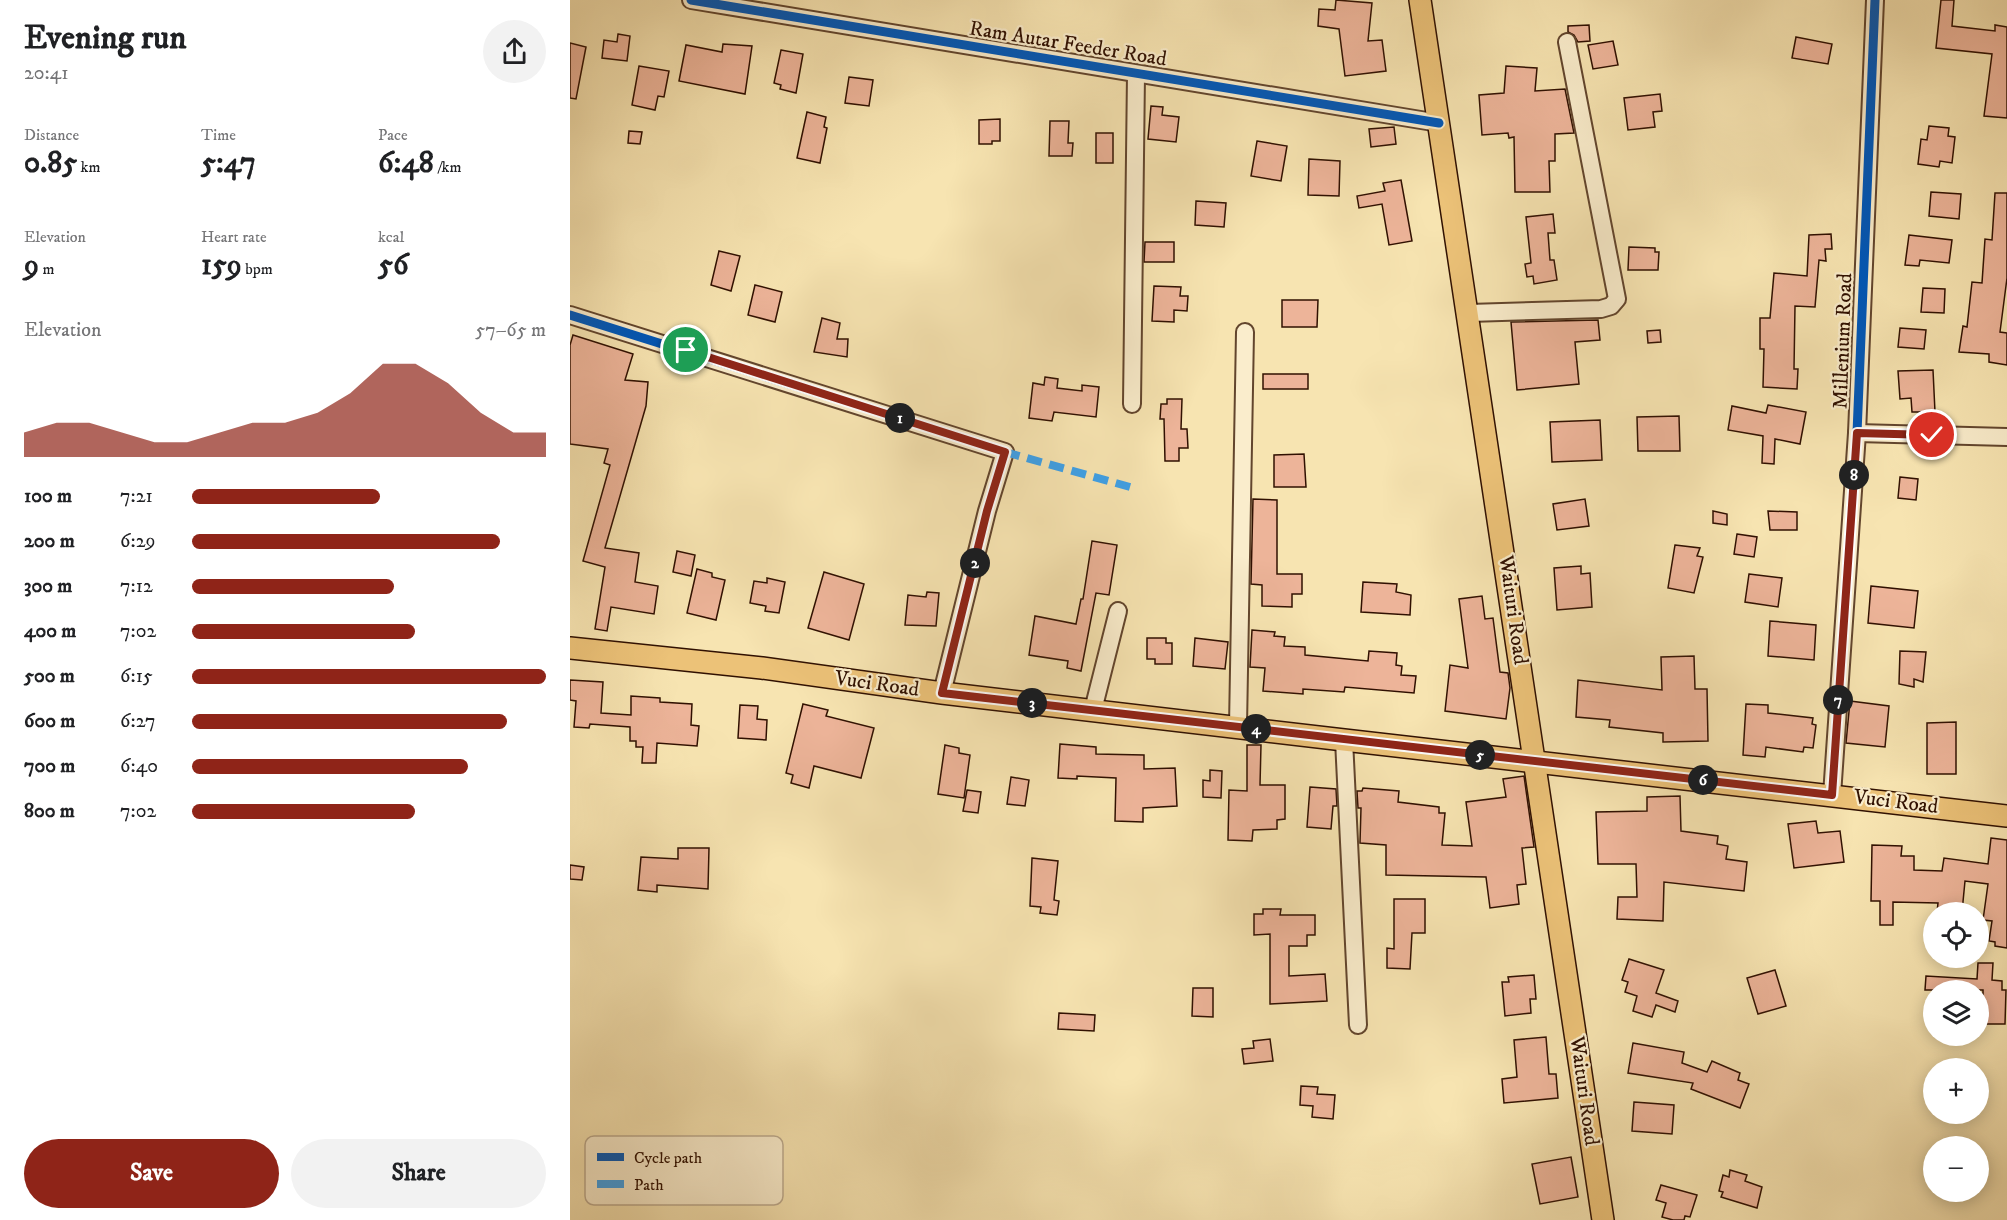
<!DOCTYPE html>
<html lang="en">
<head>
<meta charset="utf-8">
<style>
  body { margin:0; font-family:"IM FELL DW Pica",serif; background:#f2f2f2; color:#202124; height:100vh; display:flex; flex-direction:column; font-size:22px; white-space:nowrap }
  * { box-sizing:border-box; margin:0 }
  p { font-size:20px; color:#757577 }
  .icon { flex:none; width:33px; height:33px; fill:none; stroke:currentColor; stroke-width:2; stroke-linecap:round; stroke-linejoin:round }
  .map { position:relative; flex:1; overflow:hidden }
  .panel { display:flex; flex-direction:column; background:#fff; width:570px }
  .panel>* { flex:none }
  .buttons { position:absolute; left:1353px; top:902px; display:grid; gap:12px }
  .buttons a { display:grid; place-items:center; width:66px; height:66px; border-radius:50%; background:#fff; box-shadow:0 3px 15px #0003; font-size:30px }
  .pin { position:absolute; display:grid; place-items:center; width:51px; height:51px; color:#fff; margin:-26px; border:3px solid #fff; border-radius:50%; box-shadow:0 2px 6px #0007 }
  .km { position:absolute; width:30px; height:30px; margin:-15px; border-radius:50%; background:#222; color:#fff; font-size:16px; line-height:30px; text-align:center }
  .round { display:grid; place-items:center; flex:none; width:63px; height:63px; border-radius:32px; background:#f2f2f2 }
  .headline { display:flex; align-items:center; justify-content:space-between; height:102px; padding:0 24px }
  h1 { font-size:33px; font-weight:700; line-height:45px }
  .figures { display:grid; grid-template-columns:repeat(3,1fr); gap:9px; height:102px; padding:6px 24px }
  .figures div { display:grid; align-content:center }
  .figures b { font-size:30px; font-weight:700 }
  .figures small { font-size:16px; font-weight:400 }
  .figures p { font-size:16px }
  .chart { height:168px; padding:12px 24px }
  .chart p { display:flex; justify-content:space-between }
  .chart svg { width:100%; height:108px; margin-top:6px; fill:#8f2418; opacity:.7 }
  .button { display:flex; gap:12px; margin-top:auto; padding:12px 24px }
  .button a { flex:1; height:69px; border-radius:36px; background:#8f2418; color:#fff; font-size:24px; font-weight:700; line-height:69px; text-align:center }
  .button a+a { background:#f2f2f2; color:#202124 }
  ul { padding:0 24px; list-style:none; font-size:20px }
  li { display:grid; grid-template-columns:96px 72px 1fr; align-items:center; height:45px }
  li i { height:15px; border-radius:8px; background:#8f2418 }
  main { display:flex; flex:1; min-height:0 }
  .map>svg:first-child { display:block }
</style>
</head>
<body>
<main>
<section class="panel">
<div class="headline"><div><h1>Evening run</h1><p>20:41</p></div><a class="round"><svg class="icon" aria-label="share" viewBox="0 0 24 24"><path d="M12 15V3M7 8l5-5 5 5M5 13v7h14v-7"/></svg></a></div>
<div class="figures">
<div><p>Distance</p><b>0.85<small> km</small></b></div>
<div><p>Time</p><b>5:47</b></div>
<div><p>Pace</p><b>6:48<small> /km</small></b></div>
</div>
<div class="figures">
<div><p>Elevation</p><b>9<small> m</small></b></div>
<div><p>Heart rate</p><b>159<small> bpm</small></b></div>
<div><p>kcal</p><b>56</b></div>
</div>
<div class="chart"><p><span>Elevation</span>57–65 m</p>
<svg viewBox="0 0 160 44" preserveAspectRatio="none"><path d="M0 44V34L10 30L20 30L30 34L40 38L50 38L60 34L70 30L80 30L90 26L100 18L110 6L120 6L130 14L140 26L150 34L160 34V44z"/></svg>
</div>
<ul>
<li><b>100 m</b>7:21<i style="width:53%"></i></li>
<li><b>200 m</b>6:29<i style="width:87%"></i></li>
<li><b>300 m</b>7:12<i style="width:57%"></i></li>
<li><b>400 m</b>7:02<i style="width:63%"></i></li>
<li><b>500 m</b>6:15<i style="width:100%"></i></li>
<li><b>600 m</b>6:27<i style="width:89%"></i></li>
<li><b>700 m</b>6:40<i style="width:78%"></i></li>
<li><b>800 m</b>7:02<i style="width:63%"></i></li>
</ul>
<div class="button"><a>Save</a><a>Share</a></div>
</section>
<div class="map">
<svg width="1437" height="1220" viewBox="0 0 1437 1220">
  <rect width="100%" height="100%" fill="#f7e4b1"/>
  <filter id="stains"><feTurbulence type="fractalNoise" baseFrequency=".00333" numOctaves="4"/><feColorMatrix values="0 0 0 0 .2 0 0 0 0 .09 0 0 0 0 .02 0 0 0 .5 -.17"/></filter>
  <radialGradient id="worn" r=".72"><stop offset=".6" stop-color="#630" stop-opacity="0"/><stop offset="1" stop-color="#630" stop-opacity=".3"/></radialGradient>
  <g fill="#edb499" stroke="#301001" stroke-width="1.5">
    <path d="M766 0 802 3 798 41 812 40 816 71 775 76 769 29 748 26 749 9 765 10Z"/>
    <path d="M1371 0H1384L1382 26 1425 31V25L1437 27V118L1414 116 1422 54 1366 48Z"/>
    <path d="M1019 25 1020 41 1008 42 1004 35 998 32V26Z"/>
    <path d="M48 34 60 36 57 61 32 58 34 40 47 42Z"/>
    <path d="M1226 37 1262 44 1258 64 1222 58Z"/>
    <path d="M1043 41 1048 65 1023 69 1018 45Z"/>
    <path d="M0 43 16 47 6 99 0 98Z"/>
    <path d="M153 44 182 46 175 94 109 81 116 45 152 52Z"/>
    <path d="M211 50 233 54 226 93 210 89 211 85 204 83Z"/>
    <path d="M69 66 99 71 94 97 88 96 85 110 62 105Z"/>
    <path d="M936 66 967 68 965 91 995 89 1004 133 985 134V161H979L980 192H945L944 137 939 138 938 133 912 135 909 95 934 93Z"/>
    <path d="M279 77 303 80 299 106 275 103Z"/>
    <path d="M1090 94 1092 111 1083 112 1085 127 1058 130 1054 98Z"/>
    <path d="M581 106 593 107 592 115 609 117 606 142 578 139Z"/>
    <path d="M237 112 256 117 254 127 257 128 250 163 227 158Z"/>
    <path d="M430 119V141H422V144H409V120Z"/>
    <path d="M480 121H499L498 143H503L502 156H479Z"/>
    <path d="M1359 126 1379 128 1378 136 1385 137 1382 163 1370 161 1369 167 1348 164 1351 139 1357 140Z"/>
    <path d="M824 127 826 144 801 147 799 129Z"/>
    <path d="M59 131 72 132 70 144 58 143Z"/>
    <rect x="526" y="133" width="17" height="30"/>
    <path d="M687 141 717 146 711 181 681 176Z"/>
    <path d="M739 159 770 161 769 196 738 195Z"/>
    <path d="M831 180 842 241 819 245 812 204 789 208 787 196 815 191 813 183Z"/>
    <path d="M1361 192 1391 194 1389 219 1359 216Z"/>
    <path d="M1425 193H1437V278L1430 332 1437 333V365L1419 362V354L1389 352 1393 326 1397 327 1402 282 1412 283 1415 239 1422 240Z"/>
    <path d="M626 201 656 203 654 227 625 225Z"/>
    <path d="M983 214 985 233H978L980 260H984L987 280 964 284 963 276 957 277 955 264 961 263 956 217Z"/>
    <path d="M1261 234 1262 249H1255L1256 261 1249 260 1245 307 1225 306 1224 369H1228L1227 389 1193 387 1194 349H1190V318H1200L1204 273 1237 276 1239 235Z"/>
    <path d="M1339 235 1382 240 1379 263 1350 260 1349 266 1335 265Z"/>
    <path d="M575 242H604V262H574Z"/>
    <path d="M1059 247 1085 248V252H1089L1088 270H1058Z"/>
    <path d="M149 251 170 256 161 291 141 285Z"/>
    <path d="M185 285 212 292 205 322 178 315Z"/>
    <path d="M584 286 611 287 610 296H618L617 311 604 310V322L582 321Z"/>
    <path d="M1353 288 1375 289 1374 313 1351 312Z"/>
    <path d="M712 300H748L747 327H712Z"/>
    <path d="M252 318 270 323 267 339H278L277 357 244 352Z"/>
    <path d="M1028 320 1030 340 1005 342 1009 384 947 390 941 322Z"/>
    <path d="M1330 328 1356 330 1354 349 1328 347Z"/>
    <path d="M1090 330 1091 342 1078 343 1077 331Z"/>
    <path d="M3 335 63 354 55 380 78 382 76 406 35 548 69 553 65 582 88 586 84 614 41 607 37 631 25 629 35 567 13 561 40 465 34 463 38 449 0 444V345Z"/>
    <path d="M1363 370 1365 412H1342L1341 398 1330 399 1328 371Z"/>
    <rect x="693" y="374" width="45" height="15"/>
    <path d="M475 377 488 379 487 388 512 391V385L529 387 526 417 484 412 482 421 459 418 463 383 474 385Z"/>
    <path d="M597 399H612L611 429H617L618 448H609V461H595L594 419H590L591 404H597Z"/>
    <path d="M1198 405 1236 412 1230 444 1205 439 1204 464 1192 463 1193 436 1158 430 1162 406 1196 413Z"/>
    <path d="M1109 416 1110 451H1068L1067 417Z"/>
    <path d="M1030 420 1032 460 982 462 980 422Z"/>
    <path d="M734 454 736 487H704V455Z"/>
    <path d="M1330 477 1348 479 1346 500 1328 498Z"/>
    <path d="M683 499 707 500V574H732V594H722V607L692 606V585L681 584Z"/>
    <path d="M1015 499 1019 526 987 530 983 504Z"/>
    <path d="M1143 511 1157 514V525L1143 523Z"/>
    <path d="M1198 511 1227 512V530H1200Z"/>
    <path d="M1167 534 1187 537 1184 557 1164 554Z"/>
    <path d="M522 541 547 545 539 595 526 593 511 671 497 668 498 661 459 655 465 616 506 624 511 599H513Z"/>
    <path d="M1105 545 1130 548 1127 556 1133 557 1124 593 1098 588Z"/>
    <path d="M107 551 125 555 121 576 103 572Z"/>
    <path d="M1011 566V574L1020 573 1022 607 987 610 984 568Z"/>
    <path d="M127 569 142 573V577L155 580 146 620 117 613Z"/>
    <path d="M254 572 294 584 279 640 238 628Z"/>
    <path d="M1179 574 1212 578 1208 607 1175 602Z"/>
    <path d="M197 578 215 582 209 613 195 611 196 606 180 603 184 581 197 583Z"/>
    <path d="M793 582 827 584 826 592 841 595 840 615 791 612Z"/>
    <path d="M1301 586 1348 591 1344 628 1298 623Z"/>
    <path d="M357 592 369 593 366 626 335 625 338 595 356 597Z"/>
    <path d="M912 596 915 619 923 618 930 672 938 673 940 688 936 719 875 711 880 665 898 668 889 599Z"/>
    <path d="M1200 621 1246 625 1244 660 1198 656Z"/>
    <path d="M682 630 705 632 704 636 715 637 714 646 735 647V655L798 661 799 651 827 653 826 665 832 666 831 675 846 676 844 693 775 687 774 692 733 689V694L693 691 695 668 680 667Z"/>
    <path d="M577 638H596V643H602V664H585V659H577Z"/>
    <path d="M625 638 658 642 655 669 623 666Z"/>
    <path d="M1330 651 1356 652 1353 682 1344 679V687L1329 684Z"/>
    <path d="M1124 656 1125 689H1137L1138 741 1093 742V733L1039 727 1040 720 1006 717 1008 680 1092 690 1091 657Z"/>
    <path d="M0 680 33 682 31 713 61 715V696L90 698V702L122 704 121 725 129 726 127 746 87 743 86 763H72L73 747H66V741H60V727L20 724 19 728 4 727 6 701 0 700Z"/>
    <path d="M1280 701 1319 706 1315 747 1276 743Z"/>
    <path d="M233 704 258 710 256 716 304 728 291 778 244 766 239 788 221 783 223 775 216 773Z"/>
    <path d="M1176 704 1198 705V713L1243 718 1242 724 1246 725 1243 748 1234 747 1233 752 1196 747 1195 757 1173 755Z"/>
    <path d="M170 705 188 706 187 719 197 720 196 740 168 738Z"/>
    <path d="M1386 722V774H1357V723Z"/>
    <path d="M490 744 526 747V754L574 755V769L605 768 607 806 573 808V822L545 821 546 778 507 776V779L488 778Z"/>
    <path d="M375 745 389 748V753L400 755 394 798 368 794Z"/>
    <path d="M677 745H691L690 785H715V819L707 820V829L683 830 682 841 658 840 659 790 677 791Z"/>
    <path d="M640 770 652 771 651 798 633 797V780L640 781Z"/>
    <path d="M954 776 964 847 952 848 956 884 947 885 949 904 920 908 916 877 816 875V845L790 843 791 808H788L787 791H792L793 788 829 791 828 802 869 807V813H875L872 845 902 846 896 802 936 797 933 779Z"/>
    <path d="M441 777 459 780 455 806 437 804Z"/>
    <path d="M740 787 766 789 767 806H763L761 829 737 827Z"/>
    <path d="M397 790 411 792 408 813 393 811Z"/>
    <path d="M1110 796 1111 831 1148 836 1147 844 1158 846 1156 859 1177 862 1174 891 1094 882 1093 921 1047 919 1048 897H1067L1066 864H1028L1026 812 1077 811V797Z"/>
    <path d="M1246 821 1248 833 1270 831 1274 862 1224 868 1218 824Z"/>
    <path d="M1421 838 1437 840V948L1425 946V942L1419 941 1422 921 1413 920 1418 884 1395 881 1392 912H1367L1368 903 1323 902V925H1310V901H1301L1302 845 1332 846 1331 856H1344V870L1372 871 1374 858 1418 864Z"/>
    <path d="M108 848H139L138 889 87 885V892L68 890 71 857 108 859Z"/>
    <path d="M462 858 488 861 484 900 489 901 487 915 470 913 471 907 460 906Z"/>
    <path d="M0 865 14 867 12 880 0 879Z"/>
    <path d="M824 899H855V933H842L840 969 817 968V948L824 949Z"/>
    <path d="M693 909H711L710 915H745V935H737V946H719V976L755 974 757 1001 700 1004V934L684 935V914H693Z"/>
    <path d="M1059 959 1094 970 1086 993 1108 1001 1105 1012 1086 1005 1082 1017 1063 1011 1067 996 1055 992 1058 982 1052 980Z"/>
    <path d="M1408 963H1423L1422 980 1432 981V990H1436L1435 1024H1413V990H1355L1356 976 1407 979Z"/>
    <path d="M1205 970 1216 1006 1188 1014 1177 978Z"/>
    <path d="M964 975 966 999H960L961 1013 935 1016 932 982H939L938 977Z"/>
    <path d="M623 988H643V1017L622 1016Z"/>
    <path d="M489 1013 525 1015 524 1031 488 1029Z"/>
    <path d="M976 1037 979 1074H986L988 1098 934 1103 932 1079 947 1077 944 1040Z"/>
    <path d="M700 1039 703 1061 674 1064 672 1049 684 1048 683 1041Z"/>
    <path d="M1063 1043 1114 1052 1112 1063 1137 1072 1142 1061 1170 1073 1168 1080 1179 1084 1170 1108 1121 1089 1123 1083 1058 1073Z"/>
    <path d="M731 1086 748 1087 747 1094 765 1095 763 1119 742 1117 743 1106 730 1105Z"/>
    <path d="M1064 1102 1104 1105 1102 1134 1062 1131Z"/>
    <path d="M1001 1157 1008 1197 970 1204 962 1164Z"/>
    <path d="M1160 1170 1177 1175 1175 1181 1192 1187 1187 1208 1151 1197 1153 1192 1149 1191 1153 1175 1159 1177Z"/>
    <path d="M1091 1185 1127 1195 1120 1217 1115 1216 1114 1220H1103L1092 1217 1096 1203 1086 1200Z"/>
  </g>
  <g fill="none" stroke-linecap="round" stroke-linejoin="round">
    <defs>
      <g id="minor">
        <path d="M121 0 869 123"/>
        <path d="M899 313 1031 309 1041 306 1047 299 997 42"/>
        <path d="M0 315 435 452 417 511 372 693"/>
        <path d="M562 404 566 74"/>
        <path d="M1287 433 1437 437"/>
        <path d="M523 710 548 611"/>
        <path d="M668 726 675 332"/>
        <path d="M774 740 788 1025"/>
        <path d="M1262 795 1287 433 1305 0"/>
      </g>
      <g id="major">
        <path d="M850 0 1033 1220"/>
        <path d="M0 648 192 668 372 693 774 740 1437 816"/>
      </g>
    </defs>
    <use href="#minor" stroke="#62452d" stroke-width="20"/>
    <use href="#major" stroke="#301001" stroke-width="24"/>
    <use href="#minor" stroke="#faedcc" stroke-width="16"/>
    <use href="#major" stroke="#ecc278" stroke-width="21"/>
    <path stroke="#3ea1e9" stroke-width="8" stroke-dasharray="15 8" stroke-linecap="butt" d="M435 452 560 487"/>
    <defs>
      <g id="cycleway">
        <path d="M121 0 869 123"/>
        <path d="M0 315 435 452 417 511 372 693"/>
        <path d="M1262 795 1287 433 1305 0"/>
      </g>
    </defs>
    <use href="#cycleway" stroke="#faedcc" stroke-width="13"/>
    <use href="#cycleway" stroke="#0057b8" stroke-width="9"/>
  </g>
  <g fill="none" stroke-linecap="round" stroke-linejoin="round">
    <defs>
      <path id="route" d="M116 350 435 452 417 511 372 693 1262 795 1287 433 1362 435"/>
    </defs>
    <use href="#route" stroke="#fff" stroke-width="12"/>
    <use href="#route" stroke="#8f2418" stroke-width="8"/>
  </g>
  <g text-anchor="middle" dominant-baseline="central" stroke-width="4.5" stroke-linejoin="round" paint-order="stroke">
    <g font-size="21" fill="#301001" stroke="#faedcc">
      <text transform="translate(498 44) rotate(9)">Ram Autar Feeder Road</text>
      <text transform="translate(1273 341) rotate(-88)">Millenium Road</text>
      <text transform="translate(943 610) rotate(82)">Waituri Road</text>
      <text transform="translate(307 684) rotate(8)">Vuci Road</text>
      <text transform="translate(1326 802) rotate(7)">Vuci Road</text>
      <text transform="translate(1014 1091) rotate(82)">Waituri Road</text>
    </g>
  </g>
  <rect x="15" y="1136" width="198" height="69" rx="9" fill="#faedcc" stroke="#bdab8f" stroke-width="1.5"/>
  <rect x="27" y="1153" width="27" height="8" fill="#0057b8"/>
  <rect x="27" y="1180" width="27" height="8" fill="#3ea1e9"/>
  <g font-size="16" fill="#301001">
    <text x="64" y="1163">Cycle path</text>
    <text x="64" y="1190">Path</text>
  </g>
  <rect width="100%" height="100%" filter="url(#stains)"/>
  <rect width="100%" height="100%" fill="url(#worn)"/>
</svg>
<div class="buttons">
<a><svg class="icon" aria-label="locate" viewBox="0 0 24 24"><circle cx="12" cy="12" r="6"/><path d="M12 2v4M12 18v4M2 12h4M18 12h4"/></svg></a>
<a><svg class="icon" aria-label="layers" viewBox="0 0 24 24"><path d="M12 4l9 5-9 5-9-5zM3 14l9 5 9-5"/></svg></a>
<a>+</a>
<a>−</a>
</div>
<div class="pin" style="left:116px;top:350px;background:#1e9e55"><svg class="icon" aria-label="arrive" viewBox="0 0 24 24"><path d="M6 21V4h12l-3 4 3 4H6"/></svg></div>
<div class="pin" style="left:1362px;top:435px;background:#d93025"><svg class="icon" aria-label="check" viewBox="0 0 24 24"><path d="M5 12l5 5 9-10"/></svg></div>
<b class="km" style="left:330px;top:418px">1</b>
<b class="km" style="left:405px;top:563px">2</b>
<b class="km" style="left:462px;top:703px">3</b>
<b class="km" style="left:686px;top:729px">4</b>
<b class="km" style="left:910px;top:755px">5</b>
<b class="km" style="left:1133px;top:780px">6</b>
<b class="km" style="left:1268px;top:700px">7</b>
<b class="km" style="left:1284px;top:475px">8</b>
</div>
</main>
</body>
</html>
